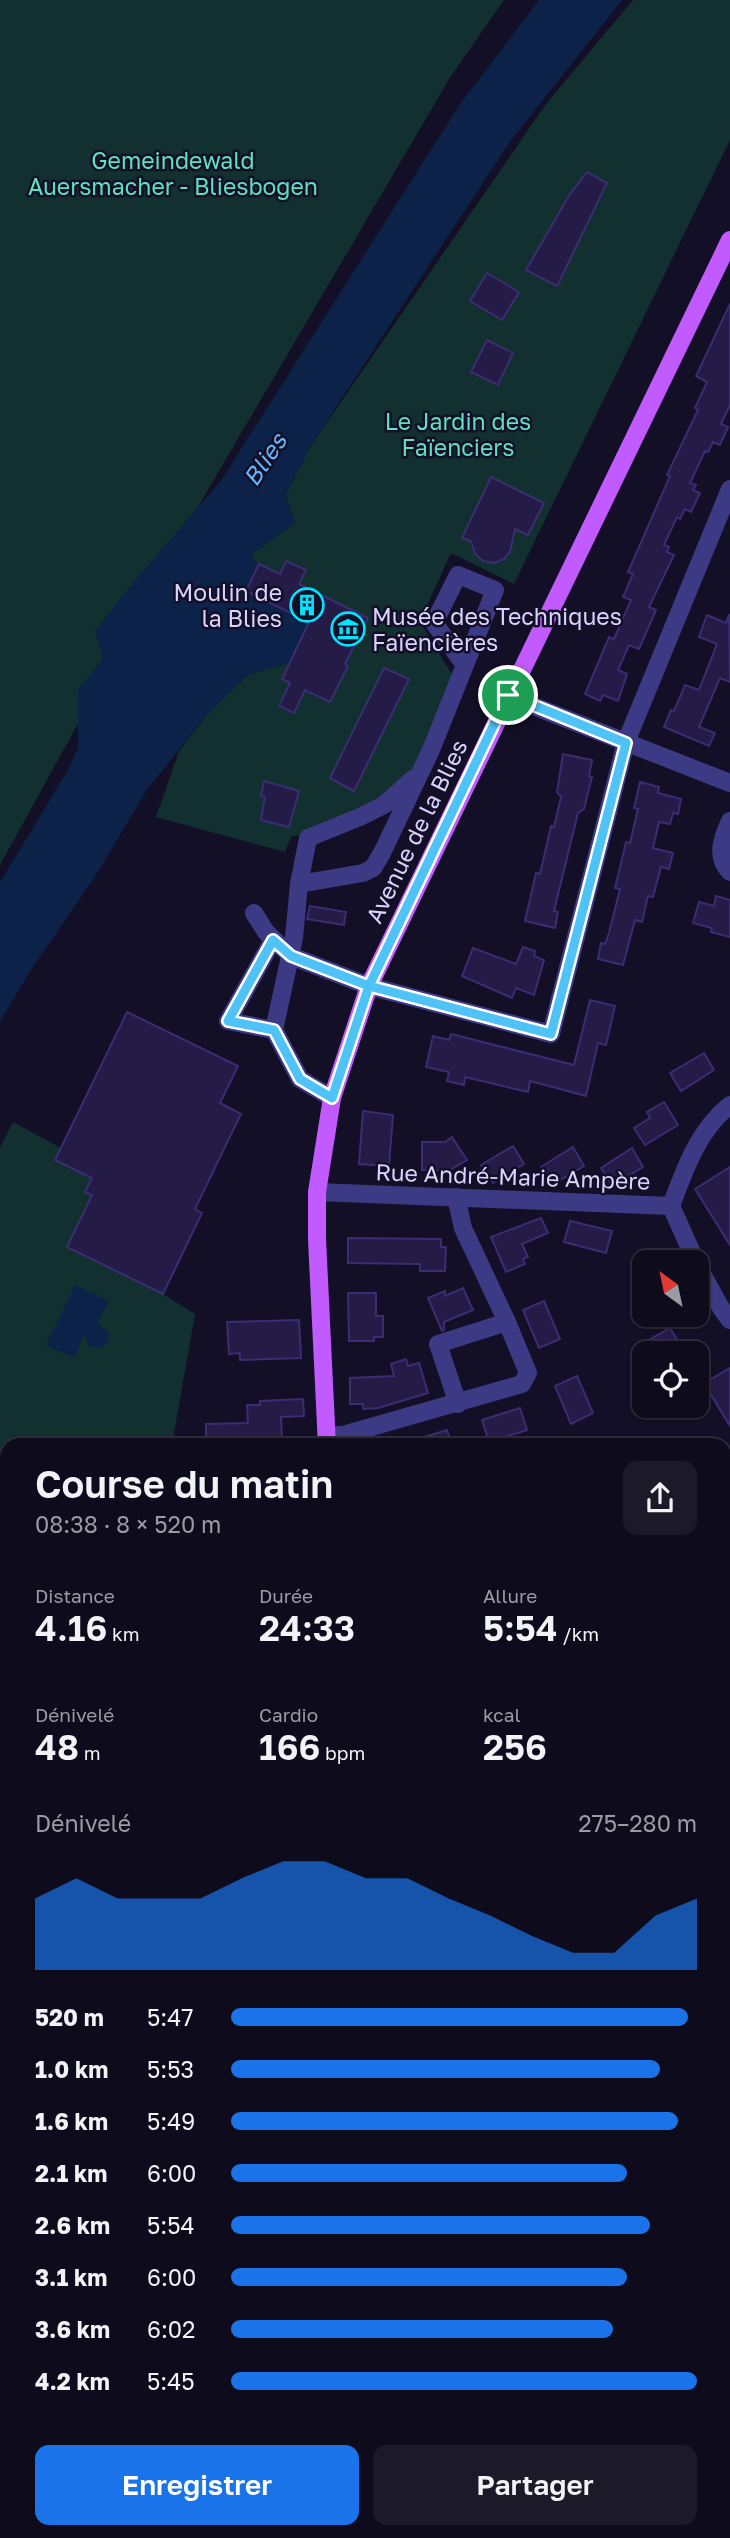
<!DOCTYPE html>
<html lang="fr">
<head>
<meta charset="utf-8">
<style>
  body { margin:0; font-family:"Golos Text",sans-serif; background:#1c1929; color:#f1f3f6; height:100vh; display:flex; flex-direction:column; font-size:26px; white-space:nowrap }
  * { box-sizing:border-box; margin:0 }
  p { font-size:23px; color:#9b9ba3 }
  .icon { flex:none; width:38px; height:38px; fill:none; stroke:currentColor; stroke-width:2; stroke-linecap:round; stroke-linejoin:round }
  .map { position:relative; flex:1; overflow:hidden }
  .drawer { position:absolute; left:0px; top:1438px; width:732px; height:1101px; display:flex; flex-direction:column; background:#0e0b1c; border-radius:21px 21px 0 0; box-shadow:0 2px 5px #0004,0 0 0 2px #2e2b3b }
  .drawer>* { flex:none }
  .needle { width:46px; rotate:327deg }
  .controls { position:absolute; left:632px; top:1250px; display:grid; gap:14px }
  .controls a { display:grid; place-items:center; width:77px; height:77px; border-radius:14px; background:#0e0b1c; box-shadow:0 2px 5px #0004,0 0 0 2px #2e2b3b; font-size:35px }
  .pin { position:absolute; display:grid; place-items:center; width:60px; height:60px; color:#fff; margin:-30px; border:4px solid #fff; border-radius:50%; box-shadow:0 2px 7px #0007 }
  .round { display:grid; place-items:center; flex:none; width:74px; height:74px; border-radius:14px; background:#1c1929 }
  .summary { display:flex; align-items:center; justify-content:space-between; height:119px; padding:0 35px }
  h1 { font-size:38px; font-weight:600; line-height:52px }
  .figures { display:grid; grid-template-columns:repeat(3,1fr); gap:10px; height:119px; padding:7px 35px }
  .figures div { display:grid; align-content:center }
  .figures b { font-size:35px; font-weight:600 }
  .figures small { font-size:19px; font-weight:400 }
  .figures p { font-size:19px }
  .chart { height:196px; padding:14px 35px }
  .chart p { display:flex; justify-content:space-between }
  .chart svg { width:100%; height:126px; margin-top:7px; fill:#1a73e8; opacity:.7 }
  .cta { display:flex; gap:14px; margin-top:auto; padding:14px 35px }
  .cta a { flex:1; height:80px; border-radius:14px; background:#1a73e8; color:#fff; font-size:28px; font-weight:600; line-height:80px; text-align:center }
  .cta a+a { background:#1c1929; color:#f1f3f6 }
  ul { padding:0 35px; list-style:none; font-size:23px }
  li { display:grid; grid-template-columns:112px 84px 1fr; align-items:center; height:52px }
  li i { height:18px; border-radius:9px; background:#1a73e8 }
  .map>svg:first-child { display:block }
</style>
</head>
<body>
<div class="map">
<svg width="730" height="2538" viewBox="0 0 730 2538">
  <rect width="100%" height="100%" fill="#130f26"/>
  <g fill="#12302f">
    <path d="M0 0H504L451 76 195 512 0 865Z"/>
    <path d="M633 0H730V140L514 584 451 553 420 621 454 678 416 768 381 802 316 830 291 837 285 852 156 817 179 751 209 712 249 674 290 662 246 591 251 555 295 523 285 495 312 444 546 104Z"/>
    <path d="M127 1012 238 1066 220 1103 241 1114 195 1208 202 1213 163 1294 195 1314 172 1445 7 1446V1485L0 1486V1147L13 1122 61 1148Z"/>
    <path d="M0 1780 7 1781V2141L0 2140Z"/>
  </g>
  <g fill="#0c2248">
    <path d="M539 0H622L509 143 312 444 285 495 295 523 251 555 259 564 246 591 309 622 290 663 249 674 209 712 146 791 100 869 27 976 0 1022V882L68 770 78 748V690L103 659 95 631 135 580 220 482 460 104Z"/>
    <path d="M75 1285 109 1301 98 1322 109 1333 108 1342 101 1348 89 1346 84 1335 74 1358 46 1345Z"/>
  </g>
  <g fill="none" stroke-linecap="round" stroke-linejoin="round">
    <path stroke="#0c2248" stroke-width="5" d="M0 1531H7"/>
  </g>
  <g fill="#241b47" stroke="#3b2d73" stroke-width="2">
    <path d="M587 172 607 183 557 286 526 270 570 194Z"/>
    <path d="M487 273 519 292 502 320 470 301Z"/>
    <path d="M730 304V405L721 424 728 427 720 445 713 442 708 452 705 451 690 483 696 485 693 490 700 493 691 512 685 509 680 519 677 517 664 545 669 547 667 552 674 555 649 607 656 610 639 649 629 645 618 670 627 674 618 701 603 695 600 701 585 694 609 637 614 639 631 600 623 597 633 574 628 572 670 476 667 475 698 410 695 408 707 382 696 376Z"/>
    <path d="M487 340 513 353 498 385 471 372Z"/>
    <path d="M491 477 544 503 528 535 515 529 510 552 504 559 494 563 483 561 475 554 471 541 462 538Z"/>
    <path d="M286 561 306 570 299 584 368 618 345 664 348 666 330 702 305 690 294 713 279 706 290 683 282 679 309 622 246 591 259 564 280 574Z"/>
    <path d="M729 614 730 682 720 678 699 727 715 733 709 746 664 727 671 710 674 711 685 685 699 690 717 644 699 637 707 615 726 623Z"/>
    <path d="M384 668 409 679 354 791 330 778Z"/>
    <path d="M563 754 592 760 589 776 592 777 584 809 578 813 554 911 558 912 555 928 525 921 536 873 540 874 551 826 554 827 561 797 557 792Z"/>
    <path d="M264 781 299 791 289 827 261 820 265 797 261 796Z"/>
    <path d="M640 782 659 787 658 793 681 799 678 814 673 813 670 824 659 822 653 848 673 853 669 869 661 867 653 897 648 896 642 922 635 920 623 965 598 959 601 943 605 944 609 933 620 889 615 888 626 842 630 843 638 809 634 808Z"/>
    <path d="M716 896 730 900V937L711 932 712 928 693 923 699 902 714 906Z"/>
    <path d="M310 906 346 912 344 925 307 919Z"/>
    <path d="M523 947 535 951 534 956 544 960 534 995 516 988 512 998 462 976 473 948 516 964Z"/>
    <path d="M590 1000 615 1006 606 1045 598 1043 586 1096 530 1081 528 1092 465 1077 464 1085 447 1081 449 1072 426 1067 433 1036 449 1040 451 1034 574 1065Z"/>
    <path d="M127 1012 238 1066 220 1103 241 1114 195 1209 202 1213 163 1294 67 1247 92 1195 85 1192 92 1178 55 1160Z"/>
    <path d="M704 1053 714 1070 681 1091 670 1073Z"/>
    <path d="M664 1102 678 1125 645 1145 634 1128 650 1118 647 1112Z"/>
    <path d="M363 1111 393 1115 389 1166 359 1164Z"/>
    <path d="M452 1137 467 1160 450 1170H422V1142H445Z"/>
    <path d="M513 1146 524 1164 493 1183 481 1165Z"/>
    <path d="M573 1147 584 1166 552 1185 541 1167Z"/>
    <path d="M632 1148 643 1167 612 1186 601 1168Z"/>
    <path d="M730 1167V1245L695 1189Z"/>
    <path d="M541 1218 548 1233 522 1244 528 1257 523 1259 525 1264 506 1272 491 1237Z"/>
    <path d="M570 1221 612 1231 606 1253 564 1242Z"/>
    <path d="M348 1238 441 1239V1247H446L445 1271H420V1264L348 1263Z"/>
    <path d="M463 1288 473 1310 444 1322V1330L442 1331 428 1298 445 1291V1296Z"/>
    <path d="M348 1293H376V1316H383V1337H374V1341H349Z"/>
    <path d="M544 1301 560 1339 539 1348 523 1310Z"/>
    <path d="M299 1320 301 1358 240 1360V1353L229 1354 227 1322Z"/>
    <path d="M670 1328 685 1353H654L647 1341Z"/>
    <path d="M406 1359 408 1366 419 1363 428 1393 378 1408 363 1409V1404H350V1378L394 1376 391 1364Z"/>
    <path d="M730 1368V1426L704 1383Z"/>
    <path d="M577 1376 593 1413 571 1424 555 1386Z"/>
    <path d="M303 1399 304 1416 281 1417 282 1439 206 1446V1424L248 1423 247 1405H260V1401Z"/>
    <path d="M520 1408 527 1430 489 1442 482 1420Z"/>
    <path d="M447 1430 452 1446H409L408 1442Z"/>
  </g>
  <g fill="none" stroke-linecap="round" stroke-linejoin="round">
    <g stroke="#3d3a85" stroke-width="18">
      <path d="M508 696 730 783"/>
      <path d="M730 821C722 838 715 857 730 872"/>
      <path d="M299 884 363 873 373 868 382 853 431 750 495 590 458 575 434 623 464 664"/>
      <path d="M254 913 266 932 291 956 369 986 551 1034 626 742 730 489"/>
      <path d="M273 940 228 1021 274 1030"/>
      <path d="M332 1098 300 1079 274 1030 294 938 299 884 308 838 360 817 384 805 413 779"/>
      <path d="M317 1192 671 1206C685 1169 698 1130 730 1105"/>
      <path d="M671 1206 696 1262"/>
      <path d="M696 1263 721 1308 730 1320"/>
      <path d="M458 1404 438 1344 507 1322"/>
      <path d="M327 1435H343L522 1384 528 1373 507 1322 463 1228 456 1197"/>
      <path d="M0 2152H7"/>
      <path d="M724 2156H730"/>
      <path d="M724 2393 730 2392"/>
      <path d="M79 2538H110"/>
    </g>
    <g stroke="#c25bff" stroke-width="18">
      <path d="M327 1446 317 1239V1192L332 1098 369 986 730 240"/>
      <path d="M375 2532 376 2538"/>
    </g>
  </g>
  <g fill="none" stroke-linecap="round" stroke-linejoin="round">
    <defs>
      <path id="route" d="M508 695 369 986 291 956 273 940 228 1021 274 1030 300 1079 332 1098 369 986 551 1034 626 743 508 695"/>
    </defs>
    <use href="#route" stroke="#fff" stroke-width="14"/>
    <use href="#route" stroke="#4fc3f7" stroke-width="9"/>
  </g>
  <defs>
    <symbol id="building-ring" viewBox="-11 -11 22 22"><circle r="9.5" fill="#130f26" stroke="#00e5ff" stroke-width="1.5"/><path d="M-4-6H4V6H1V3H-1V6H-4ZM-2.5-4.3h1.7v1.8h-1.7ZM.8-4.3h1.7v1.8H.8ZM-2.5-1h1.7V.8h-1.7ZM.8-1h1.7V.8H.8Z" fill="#00e5ff"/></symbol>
    <symbol id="museum-ring" viewBox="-11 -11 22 22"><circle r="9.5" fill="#130f26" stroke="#00e5ff" stroke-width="1.5"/><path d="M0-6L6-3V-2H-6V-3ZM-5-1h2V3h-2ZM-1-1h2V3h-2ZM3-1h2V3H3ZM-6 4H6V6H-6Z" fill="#00e5ff"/></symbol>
  </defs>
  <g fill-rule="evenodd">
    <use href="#building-ring" x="288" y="586" width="38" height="38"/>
    <use href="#museum-ring" x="329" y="610" width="38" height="38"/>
  </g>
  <g text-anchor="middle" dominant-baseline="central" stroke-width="5" stroke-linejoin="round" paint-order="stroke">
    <g font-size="23" fill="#5fe0c0" stroke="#130f26">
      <text x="173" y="160">Gemeindewald<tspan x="173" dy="26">Auersmacher - Bliesbogen</tspan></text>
      <text x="458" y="421">Le Jardin des<tspan x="458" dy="26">Faïenciers</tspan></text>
    </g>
    <g font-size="23" fill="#d9d4ff" stroke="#130f26" text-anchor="end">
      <text x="282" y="592">Moulin de<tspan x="282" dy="26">la Blies</tspan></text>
      <text x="372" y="616" text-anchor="start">Musée des Techniques<tspan x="372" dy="26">Faïencières</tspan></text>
    </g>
    <g font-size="23" fill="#d9d4ff" stroke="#130f26">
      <text transform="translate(416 831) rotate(-64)">Avenue de la Blies</text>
      <text transform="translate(513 1176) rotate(2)">Rue André-Marie Ampère</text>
    </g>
    <g font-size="24" font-style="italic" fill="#62b6ff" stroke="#130f26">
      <text transform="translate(264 459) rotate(-56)">Blies</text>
    </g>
  </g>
</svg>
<div class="controls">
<a><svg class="needle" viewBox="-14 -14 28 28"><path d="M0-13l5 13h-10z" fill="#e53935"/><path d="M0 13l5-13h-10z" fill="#9b9ba3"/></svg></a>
<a><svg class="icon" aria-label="locate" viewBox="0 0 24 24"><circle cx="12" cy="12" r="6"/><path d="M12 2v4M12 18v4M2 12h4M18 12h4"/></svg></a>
</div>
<div class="pin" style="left:508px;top:695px;background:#1e9e55"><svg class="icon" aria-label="arrive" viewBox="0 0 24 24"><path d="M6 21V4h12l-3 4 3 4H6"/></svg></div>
<section class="drawer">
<div class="summary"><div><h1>Course du matin</h1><p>08:38 · 8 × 520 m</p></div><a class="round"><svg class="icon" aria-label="share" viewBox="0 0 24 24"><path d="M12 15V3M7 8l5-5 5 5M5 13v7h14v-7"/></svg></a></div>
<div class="figures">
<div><p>Distance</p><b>4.16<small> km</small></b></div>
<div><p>Durée</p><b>24:33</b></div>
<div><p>Allure</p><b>5:54<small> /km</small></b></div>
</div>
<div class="figures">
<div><p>Dénivelé</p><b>48<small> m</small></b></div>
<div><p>Cardio</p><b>166<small> bpm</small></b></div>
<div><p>kcal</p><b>256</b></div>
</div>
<div class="chart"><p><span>Dénivelé</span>275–280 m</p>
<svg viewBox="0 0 160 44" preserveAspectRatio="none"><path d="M0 44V19L10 12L20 19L30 19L40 19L50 12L60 6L70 6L80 12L90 12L100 19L110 25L120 32L130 38L140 38L150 25L160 19V44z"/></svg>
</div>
<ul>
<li><b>520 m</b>5:47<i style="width:98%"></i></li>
<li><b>1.0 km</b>5:53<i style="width:92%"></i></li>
<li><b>1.6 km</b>5:49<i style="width:96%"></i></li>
<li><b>2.1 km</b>6:00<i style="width:85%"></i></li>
<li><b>2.6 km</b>5:54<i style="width:90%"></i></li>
<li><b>3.1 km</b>6:00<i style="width:85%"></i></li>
<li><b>3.6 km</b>6:02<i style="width:82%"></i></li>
<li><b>4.2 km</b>5:45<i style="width:100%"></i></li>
</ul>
<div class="cta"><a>Enregistrer</a><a>Partager</a></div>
</section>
</div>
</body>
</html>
